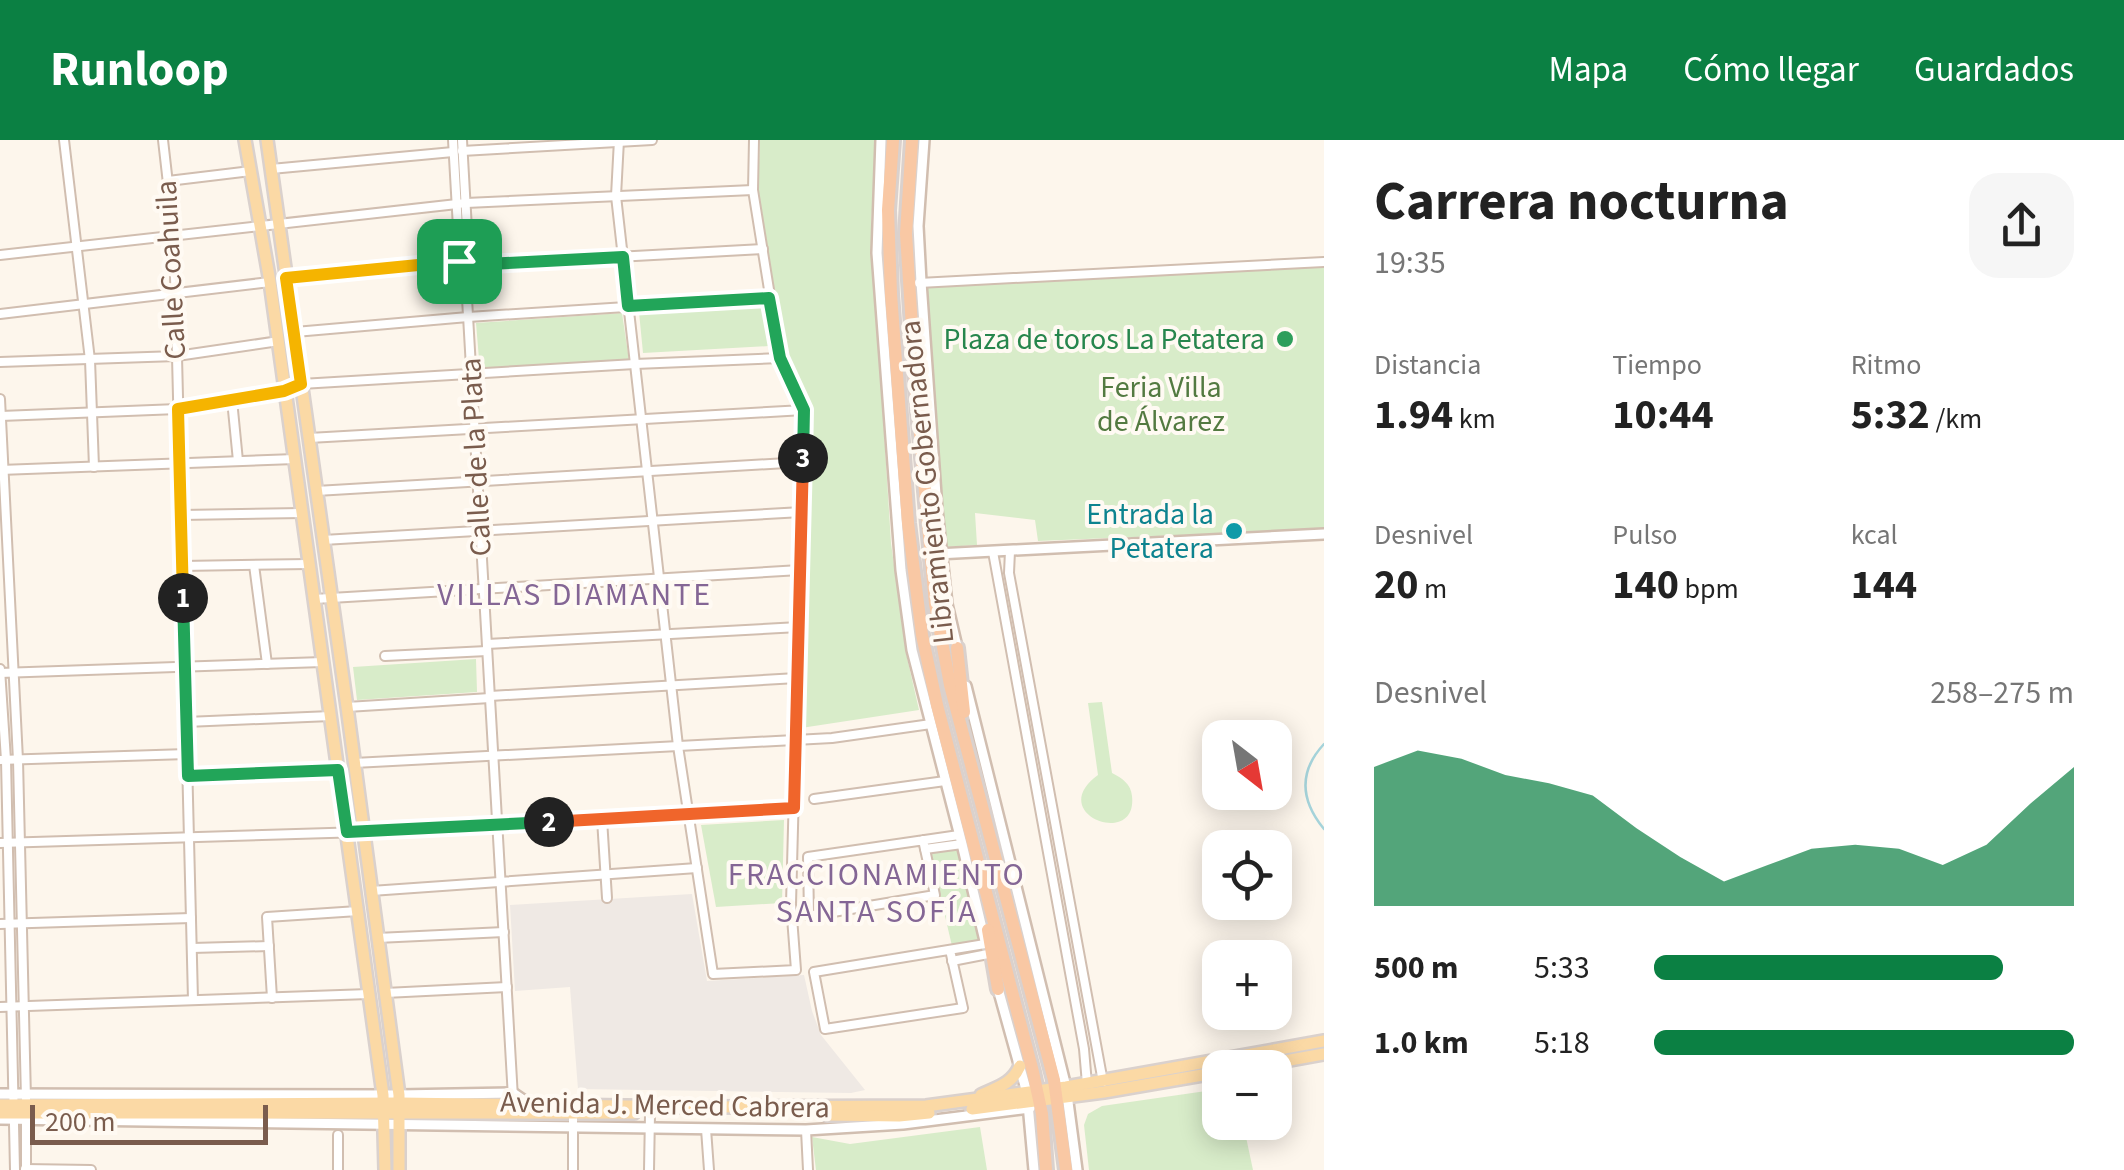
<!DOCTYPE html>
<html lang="es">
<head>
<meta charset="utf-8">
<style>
  body { margin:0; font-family:"Source Sans 3",sans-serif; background:#f6f6f6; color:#222; height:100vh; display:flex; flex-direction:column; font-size:38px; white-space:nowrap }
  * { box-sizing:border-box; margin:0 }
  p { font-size:32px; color:#767676 }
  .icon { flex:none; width:55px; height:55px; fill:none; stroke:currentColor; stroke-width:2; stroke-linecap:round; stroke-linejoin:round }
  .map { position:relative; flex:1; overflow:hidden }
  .drawer { display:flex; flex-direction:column; background:#fff; width:800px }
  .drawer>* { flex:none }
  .needle { width:65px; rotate:149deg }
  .tools { position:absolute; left:1202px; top:580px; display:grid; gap:20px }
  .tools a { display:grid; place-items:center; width:90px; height:90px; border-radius:20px; background:#fff; box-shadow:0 5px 25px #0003; font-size:50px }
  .scale { position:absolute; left:30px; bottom:25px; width:238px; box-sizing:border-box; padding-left:10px; border:5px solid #7a5c4d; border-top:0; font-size:28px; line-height:35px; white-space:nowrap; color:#7a5c4d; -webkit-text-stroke:8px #fffaf3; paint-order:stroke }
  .pin { position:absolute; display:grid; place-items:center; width:85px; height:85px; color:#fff; margin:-42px; border-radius:20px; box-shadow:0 5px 15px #0006 }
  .km { position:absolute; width:50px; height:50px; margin:-25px; border-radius:50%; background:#222; color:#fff; font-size:28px; line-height:50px; text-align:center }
  .round { display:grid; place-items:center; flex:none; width:105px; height:105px; border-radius:30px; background:#f6f6f6 }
  .overview { display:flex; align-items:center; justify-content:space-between; height:170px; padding:0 50px }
  h1 { font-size:55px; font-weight:700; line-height:75px }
  .metrics { display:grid; grid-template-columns:repeat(3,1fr); gap:15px; height:170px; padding:10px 50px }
  .metrics div { display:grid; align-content:center }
  .metrics b { font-size:42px; font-weight:700 }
  .metrics small { font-size:28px; font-weight:400 }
  .metrics p { font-size:28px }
  .chart { height:280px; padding:20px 50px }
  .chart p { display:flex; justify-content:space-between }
  .chart svg { width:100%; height:180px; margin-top:10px; fill:#0b8043; opacity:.7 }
  ul { padding:0 50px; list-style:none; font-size:32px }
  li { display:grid; grid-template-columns:160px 120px 1fr; align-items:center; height:75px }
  li i { height:25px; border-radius:12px; background:#0b8043 }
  header { display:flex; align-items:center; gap:60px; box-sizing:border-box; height:140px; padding:0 50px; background:#0b8043; color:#fff }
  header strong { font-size:48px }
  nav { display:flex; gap:55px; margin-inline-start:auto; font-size:35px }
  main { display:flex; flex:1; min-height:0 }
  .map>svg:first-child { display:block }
</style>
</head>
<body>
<header>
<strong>Runloop</strong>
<nav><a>Mapa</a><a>Cómo llegar</a><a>Guardados</a></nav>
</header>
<main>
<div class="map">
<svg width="1324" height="1030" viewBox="0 0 1324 1030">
  <rect width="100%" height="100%" fill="#fdf6ec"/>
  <path fill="#efe9e4" d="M692 754 707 841 804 835 812 871 821 895 865 950 851 953 578 949 570 847 515 851 510 765Z"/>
  <g fill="#d8ecc9">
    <path d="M760 0H877L871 83 891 403 906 513 919 570 801 588 811 272 785 216 758 47Z"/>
    <path d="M1324 125V389L1038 401 1035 380 975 373 977 405 946 407 926 145Z"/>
    <path d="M764 164 771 204 769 206 643 213 639 172 641 169Z"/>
    <path d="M622 173 629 220 480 231 476 183Z"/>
    <path d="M476 519 477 552 357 560 353 527Z"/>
    <path d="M1102 562 1112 633C1122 638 1131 644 1132 656 1138 709 1044 674 1098 635L1088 563Z"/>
    <path d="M784 680 782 763 716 767 701 685Z"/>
    <path d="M957 708 981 802 952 806 930 712Z"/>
    <path d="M1220 949V982L1243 983 1253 1030H1089L1084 985 1088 974 1102 966Z"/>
    <path d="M980 987 987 1030H816L812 997 850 1004Z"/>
  </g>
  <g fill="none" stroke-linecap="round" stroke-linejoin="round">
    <path stroke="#a5d3da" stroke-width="2.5" d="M1324 604C1298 632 1301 661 1324 689"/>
    <defs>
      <g id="minor">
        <path d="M64 0 90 220 94 327"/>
        <path d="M163 0 174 96 193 860"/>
        <path d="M453 0 460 123"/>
        <path d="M462 0 469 125 466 141 513 958"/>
        <path d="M619 0 616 56 635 224 678 606 713 834 796 830 791 764 804 270 780 218 753 50 754 0"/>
        <path d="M462 11 652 0"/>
        <path d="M271 29 453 12"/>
        <path d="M168 41 251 31"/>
        <path d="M0 115 466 63 753 50"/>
        <path d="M287 139 459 121 469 125 763 109"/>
        <path d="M919 143 1324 122"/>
        <path d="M0 174 270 142"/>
        <path d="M295 192 468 177 769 158"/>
        <path d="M0 222 177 216 279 201"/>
        <path d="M0 259 18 620 26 959"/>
        <path d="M232 260 238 321"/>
        <path d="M1 276 178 269 284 251 301 244 635 224 780 218"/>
        <path d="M309 298 804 270"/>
        <path d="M0 330 295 319"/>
        <path d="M316 351 803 322"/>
        <path d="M181 375 302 373"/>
        <path d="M323 400 802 372"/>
        <path d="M1010 411 1009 433 1103 942"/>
        <path d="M993 412 1084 909 1087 944"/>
        <path d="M254 425 267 524"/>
        <path d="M182 426 309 424"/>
        <path d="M314 459 800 430"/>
        <path d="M487 504 799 487"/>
        <path d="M385 516 487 511"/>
        <path d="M0 529 6 620 15 1030"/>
        <path d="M0 533 323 522"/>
        <path d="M490 556 797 538"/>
        <path d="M347 567 490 558"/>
        <path d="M186 582 331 576"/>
        <path d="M0 620 187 614"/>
        <path d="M354 623 832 598 931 584"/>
        <path d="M187 636 338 630"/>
        <path d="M814 659 945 641"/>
        <path d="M602 679 607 758"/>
        <path d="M923 700 935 755 809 776 808 717 959 695"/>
        <path d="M0 703 363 692 794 668"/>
        <path d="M925 709 962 704"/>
        <path d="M371 751 697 728"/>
        <path d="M0 784 191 778"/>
        <path d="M377 798 504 792"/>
        <path d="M192 808 269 806"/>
        <path d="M950 810 963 868 825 889 814 832 985 804"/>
        <path d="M952 821 988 814"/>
        <path d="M385 853 507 847"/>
        <path d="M272 858 267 777 358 771"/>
        <path d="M0 867 369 854"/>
        <path d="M706 989 709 1030"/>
        <path d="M806 990 808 1030"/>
        <path d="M25 1029 91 1030"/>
        <path d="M26 1030V978"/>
        <path d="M338 1030V995"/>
        <path d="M573 1030V970"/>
        <path d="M649 1030 650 974"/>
      </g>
      <g id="tertiary">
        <path d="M881 0 877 113 901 430 912 510 962 704 985 801"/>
        <path d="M924 0 918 86 921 142 937 369 947 464 958 511"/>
        <path d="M937 414 1324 394"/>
        <path d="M966 546 1066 947 1077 1030"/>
        <path d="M997 845 1027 953 1034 1030"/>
        <path d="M0 954 399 955 513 953 529 964"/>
        <path d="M0 979 806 990 903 984 1030 968"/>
      </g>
      <g id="primary">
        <path d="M245 0 270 142 383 955 385 1030"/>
        <path d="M267 0 347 567 399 955V1030"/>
        <path d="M1245 928 1324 914"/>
        <path d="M981 955C998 947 1012 944 1020 926"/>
        <path d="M0 965 400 963 704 967 926 966 1066 947 1324 901"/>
        <path d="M972 969 1104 952 1220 932"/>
        <path d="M0 973H634"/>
        <path d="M827 975 899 976 929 973"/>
      </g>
      <g id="trunk">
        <path d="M893 0 888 70 891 154 908 383 922 495 937 565 1033 932 1042 974 1046 1030"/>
        <path d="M912 0 906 94 916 249 935 464 950 545 1054 940 1066 1030"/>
        <path d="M957 508 964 572"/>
        <path d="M988 790 998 849"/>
      </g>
    </defs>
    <use href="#minor" stroke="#d1beb0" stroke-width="12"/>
    <use href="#tertiary" stroke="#d1beb0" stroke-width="14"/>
    <use href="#primary" stroke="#dad1cd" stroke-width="16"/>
    <use href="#trunk" stroke="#dad1cd" stroke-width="18"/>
    <use href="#minor" stroke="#fff" stroke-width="8"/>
    <use href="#tertiary" stroke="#fff" stroke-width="9"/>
    <use href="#primary" stroke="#fbd9a5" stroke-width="11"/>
    <use href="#trunk" stroke="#f9c8a4" stroke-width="12"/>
  </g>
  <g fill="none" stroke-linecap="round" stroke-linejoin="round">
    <defs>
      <path id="split-1" d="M183 458 178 269 284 251 301 244 286 138 459 121"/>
      <path id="split-2" d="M183 458 188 636 338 630 347 692 549 682"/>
      <path id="split-3" d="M549 682 794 668 803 318"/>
      <path id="split-4" d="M459 121 469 125 623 117 628 166 769 158 780 218 804 270 803 318"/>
    </defs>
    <use href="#split-1" stroke="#fff" stroke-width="20"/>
    <use href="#split-2" stroke="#fff" stroke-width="20"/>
    <use href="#split-3" stroke="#fff" stroke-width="20"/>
    <use href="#split-4" stroke="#fff" stroke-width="20"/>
    <use href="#split-1" stroke="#f5b400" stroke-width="12"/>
    <use href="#split-2" stroke="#22a559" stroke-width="12"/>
    <use href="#split-3" stroke="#f0652b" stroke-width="12"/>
    <use href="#split-4" stroke="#22a559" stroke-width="12"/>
  </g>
  <circle fill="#2e9e5b" stroke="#fffaf3" stroke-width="4" cx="1285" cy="199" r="10"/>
  <circle fill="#0f9aa8" stroke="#fffaf3" stroke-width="4" cx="1234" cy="391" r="10"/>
  <g text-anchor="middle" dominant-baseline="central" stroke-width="8" stroke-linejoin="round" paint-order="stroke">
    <g font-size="30" fill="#7a5c4d" stroke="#fffaf3">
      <text transform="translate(171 130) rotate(-93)">Calle Coahuila</text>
      <text transform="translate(476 317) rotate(-93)">Calle de la Plata</text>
      <text transform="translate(927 342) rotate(-96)">Libramiento Gobernadora</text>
      <text transform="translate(665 965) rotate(1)">Avenida J. Merced Cabrera</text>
    </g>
    <g font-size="30" fill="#27864d" stroke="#fffaf3" text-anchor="end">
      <text x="1265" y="199">Plaza de toros La Petatera</text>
    </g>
    <g font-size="30" fill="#537a41" stroke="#fffaf3">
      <text x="1161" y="247">Feria Villa<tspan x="1161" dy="34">de Álvarez</tspan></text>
    </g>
    <g font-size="30" fill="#0d838f" stroke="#fffaf3" text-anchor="end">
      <text x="1214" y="374">Entrada la<tspan x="1214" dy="34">Petatera</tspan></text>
    </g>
    <g font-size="32" letter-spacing="2.5" fill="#846695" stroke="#fffaf3">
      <text x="575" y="455">VILLAS DIAMANTE</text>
      <text x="877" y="735">FRACCIONAMIENTO<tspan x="877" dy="37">SANTA SOFÍA</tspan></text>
    </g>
  </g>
</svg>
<div class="tools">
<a><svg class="needle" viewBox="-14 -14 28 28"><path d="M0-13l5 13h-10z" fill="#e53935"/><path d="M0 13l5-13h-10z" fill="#767676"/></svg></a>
<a><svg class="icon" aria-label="locate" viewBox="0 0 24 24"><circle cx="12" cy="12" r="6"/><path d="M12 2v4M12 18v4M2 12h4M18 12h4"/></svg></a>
<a>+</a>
<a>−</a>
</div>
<div class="scale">200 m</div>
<div class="pin" style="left:459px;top:121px;background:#1e9e55"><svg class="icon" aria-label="arrive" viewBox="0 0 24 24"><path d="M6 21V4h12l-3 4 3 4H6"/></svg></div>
<b class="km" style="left:183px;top:458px">1</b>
<b class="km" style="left:549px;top:682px">2</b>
<b class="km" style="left:803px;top:318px">3</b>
</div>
<section class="drawer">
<div class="overview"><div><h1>Carrera nocturna</h1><p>19:35</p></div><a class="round"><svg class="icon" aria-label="share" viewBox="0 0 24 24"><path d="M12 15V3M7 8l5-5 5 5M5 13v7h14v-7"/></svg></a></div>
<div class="metrics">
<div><p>Distancia</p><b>1.94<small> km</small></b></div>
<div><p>Tiempo</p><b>10:44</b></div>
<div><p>Ritmo</p><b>5:32<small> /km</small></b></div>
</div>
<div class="metrics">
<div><p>Desnivel</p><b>20<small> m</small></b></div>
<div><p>Pulso</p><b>140<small> bpm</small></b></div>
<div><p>kcal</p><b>144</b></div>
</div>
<div class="chart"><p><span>Desnivel</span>258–275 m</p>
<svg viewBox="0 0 160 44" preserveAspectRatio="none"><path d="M0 44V10L10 6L20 8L30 12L40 14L50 17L60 25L70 32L80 38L90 34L100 30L110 29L120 30L130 34L140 29L150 19L160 10V44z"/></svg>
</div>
<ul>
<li><b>500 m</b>5:33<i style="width:83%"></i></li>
<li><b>1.0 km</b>5:18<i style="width:100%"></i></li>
</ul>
</section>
</main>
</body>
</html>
